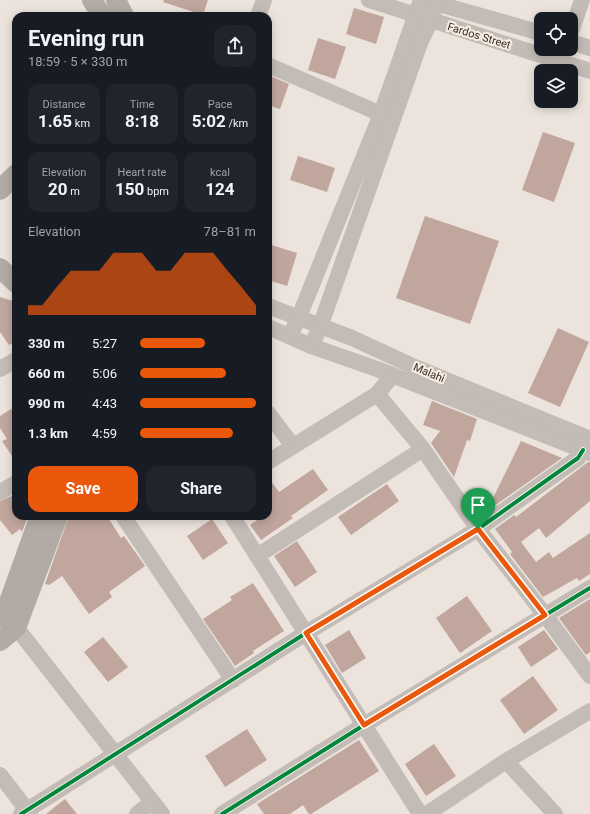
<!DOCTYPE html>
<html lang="en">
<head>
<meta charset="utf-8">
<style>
  body { margin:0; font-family:Roboto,sans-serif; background:#20242c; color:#f1f3f6; height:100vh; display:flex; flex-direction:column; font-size:15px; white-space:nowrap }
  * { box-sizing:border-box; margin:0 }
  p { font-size:13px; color:#9ea1a6 }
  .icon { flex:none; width:22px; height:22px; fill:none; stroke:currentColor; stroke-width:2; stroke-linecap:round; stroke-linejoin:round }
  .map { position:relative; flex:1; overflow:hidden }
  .drawer { position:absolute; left:12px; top:12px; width:260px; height:508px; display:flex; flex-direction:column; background:#171b24; border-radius:12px; box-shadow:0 2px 10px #0003 }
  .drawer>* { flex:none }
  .tools { position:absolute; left:534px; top:12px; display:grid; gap:8px }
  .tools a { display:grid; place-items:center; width:44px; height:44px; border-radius:8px; background:#171b24; box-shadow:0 2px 10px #0003; font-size:20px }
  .pin { position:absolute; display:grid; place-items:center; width:34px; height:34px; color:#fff; margin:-41px -17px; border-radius:50% 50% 50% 0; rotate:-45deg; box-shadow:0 0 4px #0007 }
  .pin .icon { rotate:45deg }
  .round { display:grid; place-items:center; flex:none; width:42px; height:42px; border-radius:12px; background:#20242c }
  .headline { display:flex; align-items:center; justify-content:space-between; height:68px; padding:0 16px }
  h1 { font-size:22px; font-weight:700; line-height:30px }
  .figures { display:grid; grid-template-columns:repeat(3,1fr); gap:6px; height:68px; padding:4px 16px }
  .figures div { display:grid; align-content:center; border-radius:10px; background:#20242c; text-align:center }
  .figures b { font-size:17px; font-weight:700 }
  .figures small { font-size:11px; font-weight:400 }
  .figures p { font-size:11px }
  .chart { height:112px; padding:8px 16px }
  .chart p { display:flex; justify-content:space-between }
  .chart svg { width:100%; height:72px; margin-top:4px; fill:#ea580c; opacity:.7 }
  .cta { display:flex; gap:8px; margin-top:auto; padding:8px 16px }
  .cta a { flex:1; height:46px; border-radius:12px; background:#ea580c; color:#fff; font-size:16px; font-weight:700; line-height:46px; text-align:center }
  .cta a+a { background:#20242c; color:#f1f3f6 }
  ul { padding:0 16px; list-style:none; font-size:13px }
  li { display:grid; grid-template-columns:64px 48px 1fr; align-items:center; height:30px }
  li i { height:10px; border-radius:5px; background:#ea580c }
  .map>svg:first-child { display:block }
</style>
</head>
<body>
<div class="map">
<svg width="590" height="814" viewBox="0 0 590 814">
  <rect width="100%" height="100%" fill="#ebe3dc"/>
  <g fill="#c0a69d">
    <path d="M164 0H208L203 15 163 2Z"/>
    <path d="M354 8 384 17 376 44 346 34Z"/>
    <path d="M318 38 346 47 335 79 308 70Z"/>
    <path d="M268 75 289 84 280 109 268 105Z"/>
    <path d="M543 132 575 143 554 202 522 190Z"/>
    <path d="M298 156 335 168 327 192 290 180Z"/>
    <path d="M425 216 499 241 470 324 396 298Z"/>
    <path d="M268 244 297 253 287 286 268 280Z"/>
    <path d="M0 297 16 302V341L9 345 0 332Z"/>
    <path d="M558 328 589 342 560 407 528 393Z"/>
    <path d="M432 401 477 419 470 441 467 440 454 477 431 443 440 431 423 425Z"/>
    <path d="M16 406V462L2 441 7 439 0 428V416Z"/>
    <path d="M521 441 562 458 483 514 479 507 492 500Z"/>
    <path d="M588 462H590V501L546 538 539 528 521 542 536 562 549 552 553 558 590 533V574L579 581 577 578 543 597 510 554 512 552 495 529 514 515 516 517Z"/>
    <path d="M313 469 328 490 291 516 293 518 261 540 250 525 263 516H268V477L279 492Z"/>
    <path d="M387 484 399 501 351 535 338 517Z"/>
    <path d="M16 494V516H28L22 532 20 529 12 535 0 520V501Z"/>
    <path d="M69 516H107L121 538 124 536 145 566 109 592 112 597 89 614 62 576 49 585 45 584Z"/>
    <path d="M212 519 228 543 203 560 187 536Z"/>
    <path d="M297 541 317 572 295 587 274 556Z"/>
    <path d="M253 583 284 631 253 651 254 653 235 666 203 619 232 600 230 597Z"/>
    <path d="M467 596 492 631 460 653 436 618Z"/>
    <path d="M590 599V652L586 655 559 618Z"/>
    <path d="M349 630 366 658 342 673 325 645Z"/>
    <path d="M544 630 558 649 531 667 518 647Z"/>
    <path d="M103 637 128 667 108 682 84 652Z"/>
    <path d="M533 676 558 710 524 734 500 700Z"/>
    <path d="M247 729 267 760 225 787 205 756Z"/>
    <path d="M359 740 379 771 311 814H309L303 805 290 814H264L257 804Z"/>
    <path d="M434 744 456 776 426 796 405 764Z"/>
    <path d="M65 799 77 814H46Z"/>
  </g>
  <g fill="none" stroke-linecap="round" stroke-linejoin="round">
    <g stroke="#c3bbb6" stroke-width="16">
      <path d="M369 0 590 71"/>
      <path d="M425 0 541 33"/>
      <path d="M258 16 264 0"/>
      <path d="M571 32 582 0"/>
      <path d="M571 42 590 48"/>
      <path d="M268 65 381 114"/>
      <path d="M268 306 352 338 417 368 590 439"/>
      <path d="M268 327 311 346 377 369 590 453"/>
      <path d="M290 336 299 317 381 114 421 0"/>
      <path d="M311 346 320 327 420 43C425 32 437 11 435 0"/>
      <path d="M0 369 16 360"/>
      <path d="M377 394 423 449 478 529 545 615 590 676"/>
      <path d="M268 413 293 446"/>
      <path d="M268 462 377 394 393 375"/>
      <path d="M0 492 16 483"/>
      <path d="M123 516 233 680"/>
      <path d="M232 516 420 814"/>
      <path d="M257 556 423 449"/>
      <path d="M9 618 162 814"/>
      <path d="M506 761 555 814"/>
      <path d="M0 775 30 814"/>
      <path d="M21 814 306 633 478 529 578 458 583 450"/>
      <path d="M137 814 152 802"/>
      <path d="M222 814 364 725 590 588"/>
      <path d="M427 814 506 761 590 711"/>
    </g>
    <g stroke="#b2aaa5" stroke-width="20">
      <path d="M92 0 102 16"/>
      <path d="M116 0 124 16"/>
      <path d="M0 190 16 174"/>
      <path d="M0 268 16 283"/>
      <path d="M0 617 5 613 40 516"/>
      <path d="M0 641 16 628 58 516"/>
    </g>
    <defs>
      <g id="cycleway">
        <path d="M21 814 306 633 478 529 578 458 583 450"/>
        <path d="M222 814 364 725 590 588"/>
      </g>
    </defs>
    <use href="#cycleway" stroke="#f9eee2" stroke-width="6"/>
    <use href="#cycleway" stroke="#00873e" stroke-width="4"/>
  </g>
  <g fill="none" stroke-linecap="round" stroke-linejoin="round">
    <defs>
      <path id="route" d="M478 529 545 615 364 725 306 633Z"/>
    </defs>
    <use href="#route" stroke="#fff" stroke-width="8"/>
    <use href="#route" stroke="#ea580c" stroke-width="5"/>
  </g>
  <g text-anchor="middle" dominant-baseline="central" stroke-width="4" stroke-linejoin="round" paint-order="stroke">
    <g font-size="11" fill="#342925" stroke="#f9eee2">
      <text transform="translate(479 36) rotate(17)">Fardos Street</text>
      <text transform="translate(429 373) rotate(23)">Malahi</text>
    </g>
  </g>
</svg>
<div class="tools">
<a><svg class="icon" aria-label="locate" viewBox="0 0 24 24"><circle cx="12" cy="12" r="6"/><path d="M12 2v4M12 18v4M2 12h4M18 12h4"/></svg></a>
<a><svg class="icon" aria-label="layers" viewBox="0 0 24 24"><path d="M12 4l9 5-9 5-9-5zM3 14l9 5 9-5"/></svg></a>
</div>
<div class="pin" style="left:478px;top:529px;background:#1e9e55"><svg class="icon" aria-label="arrive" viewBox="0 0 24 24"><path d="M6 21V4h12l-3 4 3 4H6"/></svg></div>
<section class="drawer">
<div class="headline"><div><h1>Evening run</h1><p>18:59 · 5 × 330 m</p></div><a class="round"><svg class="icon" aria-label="share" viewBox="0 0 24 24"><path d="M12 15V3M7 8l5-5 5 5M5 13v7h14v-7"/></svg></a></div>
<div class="figures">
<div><p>Distance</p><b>1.65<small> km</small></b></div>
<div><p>Time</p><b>8:18</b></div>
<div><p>Pace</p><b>5:02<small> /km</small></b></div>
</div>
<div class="figures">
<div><p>Elevation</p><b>20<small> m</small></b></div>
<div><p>Heart rate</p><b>150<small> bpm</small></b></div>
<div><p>kcal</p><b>124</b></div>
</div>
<div class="chart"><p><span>Elevation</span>78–81 m</p>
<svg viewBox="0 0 160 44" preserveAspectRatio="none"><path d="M0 44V38L10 38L20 27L30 17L40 17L50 17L60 6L70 6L80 6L90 17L100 17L110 6L120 6L130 6L140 17L150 27L160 38V44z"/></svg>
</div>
<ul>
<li><b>330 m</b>5:27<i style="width:56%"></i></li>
<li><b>660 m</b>5:06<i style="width:74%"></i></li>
<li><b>990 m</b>4:43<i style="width:100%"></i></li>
<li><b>1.3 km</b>4:59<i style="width:80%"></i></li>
</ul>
<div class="cta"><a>Save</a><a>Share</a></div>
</section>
</div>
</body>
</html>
